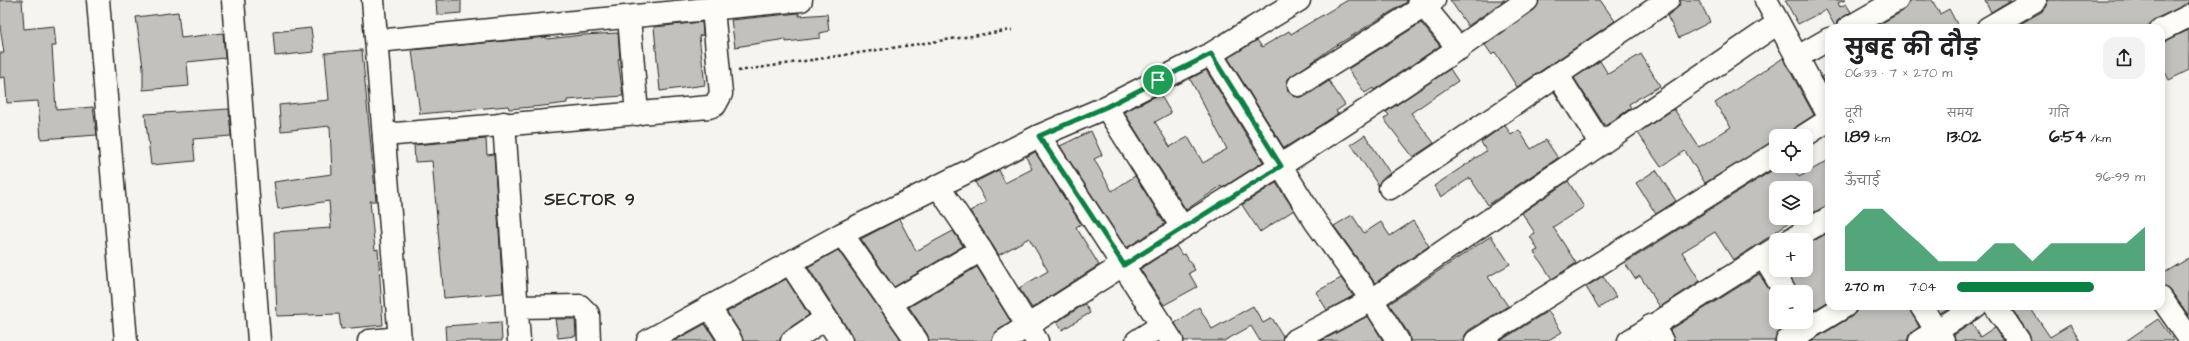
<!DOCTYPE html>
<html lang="hi">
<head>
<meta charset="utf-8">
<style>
  body { margin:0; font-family:"Architects Daughter","Playpen Sans Deva",sans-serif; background:#f2f2f2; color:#202124; height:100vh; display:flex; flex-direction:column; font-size:15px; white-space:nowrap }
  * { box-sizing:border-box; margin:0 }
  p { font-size:13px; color:#757577 }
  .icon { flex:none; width:22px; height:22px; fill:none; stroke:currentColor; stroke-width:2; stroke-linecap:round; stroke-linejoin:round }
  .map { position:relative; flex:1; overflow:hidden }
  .panel { position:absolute; left:1825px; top:24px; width:340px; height:286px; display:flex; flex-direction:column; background:#fff; border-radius:12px; box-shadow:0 2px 10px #0003 }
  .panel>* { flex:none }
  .buttons { position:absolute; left:1769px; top:129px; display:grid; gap:8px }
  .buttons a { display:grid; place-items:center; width:44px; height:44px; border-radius:8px; background:#fff; box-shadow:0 2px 10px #0003; font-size:20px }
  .pin { position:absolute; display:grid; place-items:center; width:34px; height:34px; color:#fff; margin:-17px; border:2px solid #fff; border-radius:50%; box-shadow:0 1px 4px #0007 }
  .round { display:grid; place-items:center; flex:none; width:42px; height:42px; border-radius:12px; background:#f2f2f2 }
  .headline { display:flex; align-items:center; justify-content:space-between; height:68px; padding:0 20px }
  h1 { font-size:22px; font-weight:700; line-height:30px }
  .metrics { display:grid; grid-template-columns:repeat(3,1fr); gap:6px; height:68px; padding:4px 20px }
  .metrics div { display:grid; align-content:center }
  .metrics b { font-size:17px; font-weight:700 }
  .metrics small { font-size:11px; font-weight:400 }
  .metrics p { font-size:11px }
  .chart { height:112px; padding:8px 20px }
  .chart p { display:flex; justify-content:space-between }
  .chart svg { width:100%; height:72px; margin-top:4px; fill:#0b8043; opacity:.7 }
  ul { padding:0 20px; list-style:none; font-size:13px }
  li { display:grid; grid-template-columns:64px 48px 1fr; align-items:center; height:30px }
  li i { height:10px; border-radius:5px; background:#0b8043 }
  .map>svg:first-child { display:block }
</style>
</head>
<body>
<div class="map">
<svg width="2189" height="341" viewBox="0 0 2189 341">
  <rect width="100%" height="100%" fill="#f5f4ef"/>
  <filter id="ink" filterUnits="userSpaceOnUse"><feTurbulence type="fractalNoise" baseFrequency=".025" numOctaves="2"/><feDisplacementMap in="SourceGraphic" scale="8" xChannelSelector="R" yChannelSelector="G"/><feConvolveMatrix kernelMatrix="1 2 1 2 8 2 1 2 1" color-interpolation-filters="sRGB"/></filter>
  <g filter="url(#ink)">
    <g fill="#c2c1be" stroke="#2b2b2b">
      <path d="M0 0H22L24 29 54 26 56 46H52L56 110 93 107 97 135 41 139 38 101 7 103 5 77 0 78V53H4L0 27Z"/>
      <path d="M436 0H461V13L437 15Z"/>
      <path d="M1348 0H1407V2L1332 48 1288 79 1287 85 1288 91 1293 96 1299 97 1306 96 1329 81 1345 105 1336 111 1338 114 1284 148 1228 58 1257 40 1262 47 1289 31 1291 34Z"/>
      <path d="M1450 0H1505L1468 26Z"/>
      <path d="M1539 0H1600L1615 21 1517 87 1495 52 1492 55 1485 45 1534 10Z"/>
      <path d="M1680 0H1699L1710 22 1679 38 1667 16 1679 6Z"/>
      <path d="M1785 0H1845L1838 3 1840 7 1846 4 1851 12 1837 21 1836 28 1826 10 1798 24Z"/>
      <path d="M1911 0H1932L1940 14 1949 9 1959 28H1873L1903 11Z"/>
      <path d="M1985 0H2011L1991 12Z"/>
      <path d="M2048 0H2189V4L2155 19 2145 28H2013L2043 11 2047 6Z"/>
      <path d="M178 12 181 38 223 33 225 58 187 62 189 86 143 90V67L136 17Z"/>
      <path d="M799 13V16L827 14 829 31 820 33V38L786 42V39L735 47 731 20Z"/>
      <path d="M702 22 703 35 699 36 705 85 660 91 654 27Z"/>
      <path d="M1421 23 1440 46 1374 90 1373 88 1365 93 1348 69Z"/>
      <path d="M311 28 314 52 275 56 273 32Z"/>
      <path d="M2189 30V70L2169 80 2161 64V42Z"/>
      <path d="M618 33 620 59H618L623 96 567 100V103L543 106 509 109 508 106 420 114 412 50 546 37 547 39 583 35Z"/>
      <path d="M362 50 376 201H370L375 250 378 249 383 325 341 329 339 314 277 316 274 232 331 228 329 201 278 209 274 182 332 174 330 126 281 131 279 105 329 100 325 53Z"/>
      <path d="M1641 54 1660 86 1629 104 1631 108 1605 126 1574 78 1600 61 1608 74Z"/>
      <path d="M1783 58 1814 115 1797 126 1792 135 1772 136 1775 141 1705 183 1685 151 1661 167 1638 133 1674 109 1699 147 1731 127 1715 103Z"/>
      <path d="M1450 69 1458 81 1411 113 1434 143 1413 157 1384 119 1389 115 1386 112Z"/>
      <path d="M1206 70 1263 162 1222 188 1221 186 1186 210 1124 112 1160 94 1171 113 1155 122 1170 147 1188 137 1203 163 1227 149 1190 79Z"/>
      <path d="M1829 73V90L1822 77Z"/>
      <path d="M229 109 231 136 193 139 195 161 151 165 145 114Z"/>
      <path d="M1505 125 1511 135 1519 130 1531 149 1546 140 1558 158 1488 205 1470 178 1441 197 1434 186 1486 151 1481 142Z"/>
      <path d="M1091 131 1102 155 1094 159 1112 191 1135 176 1165 224 1126 248 1060 146Z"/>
      <path d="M1365 135 1390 173 1378 185 1351 144Z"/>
      <path d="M486 139 487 155 494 154 503 293 444 298 432 161 415 162 414 145Z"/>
      <path d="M1035 152 1081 224 1076 227 1099 265 1032 308 1019 288 1048 271 1029 238 999 255 970 211 986 202 975 182 999 170 1005 183 1032 169 1026 157Z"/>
      <path d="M1829 160V206L1806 217V188H1776V218H1796L1776 231V236L1769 237 1733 260 1715 232 1682 252 1700 281 1660 307 1640 276 1635 279 1625 263 1779 166H1792L1799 177Z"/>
      <path d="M1656 170 1676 201 1656 214 1636 183Z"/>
      <path d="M1568 181 1584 207 1553 227 1576 263 1552 279 1534 252 1538 250 1530 236 1535 233 1522 213Z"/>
      <path d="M1276 183 1294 210 1260 232 1242 205Z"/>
      <path d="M1352 215 1364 233 1381 222 1390 236 1413 221 1429 246 1375 283 1334 226Z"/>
      <path d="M899 219 916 251 953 231 963 246 894 287 861 239Z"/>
      <path d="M1829 232V301L1806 315V292H1797L1786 270H1806V245Z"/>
      <path d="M1491 236 1510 264 1488 277 1508 306 1469 330 1465 335 1464 341H1410L1409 334 1389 304Z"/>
      <path d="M1176 246 1182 255 1185 254 1195 270 1189 273 1197 287 1164 305 1140 269Z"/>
      <path d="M838 250 900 338 896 341H853L851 334 808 267Z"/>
      <path d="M2189 258V316L2171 291 2161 284V275Z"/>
      <path d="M977 267 1011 322 997 331 992 341H929L927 334 909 307Z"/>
      <path d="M1759 274 1776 300V322H1794L1780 331 1775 341H1674L1670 330Z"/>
      <path d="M1603 276 1616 297 1599 308 1586 287Z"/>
      <path d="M1341 278 1353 296 1327 310 1316 292Z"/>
      <path d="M786 279 809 315 785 331 780 341H743L741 334 727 312Z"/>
      <path d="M1085 304 1090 313 1062 330 1057 322Z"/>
      <path d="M1253 306 1263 323 1272 318 1283 336 1282 341H1260L1251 326 1224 341H1184L1175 323 1199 307 1212 329Z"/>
      <path d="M1857 306H1909L1919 327 1909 335 1907 341H1811L1851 317 1856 312Z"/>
      <path d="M1936 306H1952L1940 313Z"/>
      <path d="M2010 306H2029L2050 337 2070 325 2080 341H2031L2029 334Z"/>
      <path d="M1548 311 1562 332 1547 341H1500Z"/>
      <path d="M1368 316 1383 341H1321Z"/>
      <path d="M555 319H575L576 336 558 338Z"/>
      <path d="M2158 319 2174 341H2126Z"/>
      <path d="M501 322 502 341H446L445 326Z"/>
      <path d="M1972 323 1980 337 1995 327 2004 341H1955L1954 335Z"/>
      <path d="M705 324 716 341H674Z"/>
    </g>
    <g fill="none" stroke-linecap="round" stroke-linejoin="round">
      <defs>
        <g id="minor">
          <path d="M98 0 126 341"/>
          <path d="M233 0 259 341"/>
          <path d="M373 0 400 341"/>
          <path d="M1419 0 1459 49"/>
          <path d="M1766 0 1829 116"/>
          <path d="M629 17 637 114"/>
          <path d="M1848 28 1897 0"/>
          <path d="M1988 28 2036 0"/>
          <path d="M2161 30 2189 16"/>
          <path d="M377 41 801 0"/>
          <path d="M1211 54 1315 221 1372 300 1398 341"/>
          <path d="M1796 58 1829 39"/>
          <path d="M1557 74 1601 144"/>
          <path d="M1299 85 1434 0"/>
          <path d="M1106 107 1182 227"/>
          <path d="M504 123 519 341"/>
          <path d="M384 135 709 107 715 105 721 94 713 9"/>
          <path d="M1039 136 1172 341"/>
          <path d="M1804 136 1829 120"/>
          <path d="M938 186 981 250 1037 341"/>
          <path d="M1390 188 1668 0"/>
          <path d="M842 234 917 341"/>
          <path d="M1790 240 1829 218"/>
          <path d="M1763 256 1785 292"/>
          <path d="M790 263 841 341"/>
          <path d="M2161 298 2189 338"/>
          <path d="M891 303 981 250"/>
          <path d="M1921 306 1943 341"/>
          <path d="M1995 306 2019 341"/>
          <path d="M517 307 580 306 588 314 589 341"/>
          <path d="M709 307 731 341"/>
          <path d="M1652 325 1662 341"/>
          <path d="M369 341 400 338"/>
          <path d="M648 341 842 234 1039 136 1106 107 1211 54 1299 0"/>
          <path d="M792 341 826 318"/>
          <path d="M1004 341C1179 227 1358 122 1527 0"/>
          <path d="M1137 341 1162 325"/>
          <path d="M1294 341 1372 300 1778 23"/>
          <path d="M1476 341 1776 153"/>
          <path d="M1629 341 1776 248"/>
          <path d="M1787 341 1845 306"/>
          <path d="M1920 341 1976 306"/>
        </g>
      </defs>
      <use href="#minor" stroke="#2b2b2b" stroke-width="25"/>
      <path stroke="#2b2b2b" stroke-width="2.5" stroke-dasharray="3 3" stroke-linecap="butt" d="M738 71 1012 30"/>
      <use href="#minor" stroke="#fdfcf7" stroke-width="22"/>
    </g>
  </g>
  <g fill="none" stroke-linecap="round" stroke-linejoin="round" filter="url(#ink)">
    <defs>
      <path id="route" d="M1211 54 1281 166 1124 265 1039 136 1106 107Z"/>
    </defs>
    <use href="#route" stroke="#fff" stroke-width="8"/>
    <use href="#route" stroke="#0b8043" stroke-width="5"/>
  </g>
  <g text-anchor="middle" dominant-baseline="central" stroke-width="3" stroke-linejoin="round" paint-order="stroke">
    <g font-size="17" font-weight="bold" letter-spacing="1" fill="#2b2b2b" stroke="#fdfcf7">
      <text x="590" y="200">SECTOR 9</text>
    </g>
  </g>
</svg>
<div class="buttons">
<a><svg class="icon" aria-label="locate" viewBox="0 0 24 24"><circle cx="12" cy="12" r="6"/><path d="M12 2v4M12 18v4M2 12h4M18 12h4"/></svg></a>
<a><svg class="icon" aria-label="layers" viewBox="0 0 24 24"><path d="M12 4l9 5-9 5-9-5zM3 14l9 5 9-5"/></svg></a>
<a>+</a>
<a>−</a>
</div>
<div class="pin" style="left:1158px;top:80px;background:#1e9e55"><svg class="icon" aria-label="arrive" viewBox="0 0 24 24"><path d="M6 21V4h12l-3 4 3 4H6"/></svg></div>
<section class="panel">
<div class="headline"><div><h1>सुबह की दौड़</h1><p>06:33 · 7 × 270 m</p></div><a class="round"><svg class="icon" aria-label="share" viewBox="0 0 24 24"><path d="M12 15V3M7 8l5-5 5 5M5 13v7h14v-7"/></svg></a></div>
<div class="metrics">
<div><p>दूरी</p><b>1.89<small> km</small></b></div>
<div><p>समय</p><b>13:02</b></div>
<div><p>गति</p><b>6:54<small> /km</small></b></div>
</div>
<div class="chart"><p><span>ऊँचाई</span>96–99 m</p>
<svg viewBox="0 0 160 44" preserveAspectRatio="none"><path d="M0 44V17L10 6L20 6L30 17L40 27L50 38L60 38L70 38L80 27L90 27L100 38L110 27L120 27L130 27L140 27L150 27L160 17V44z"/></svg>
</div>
<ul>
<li><b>270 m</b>7:04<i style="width:73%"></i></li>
</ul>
</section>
</div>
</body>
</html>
